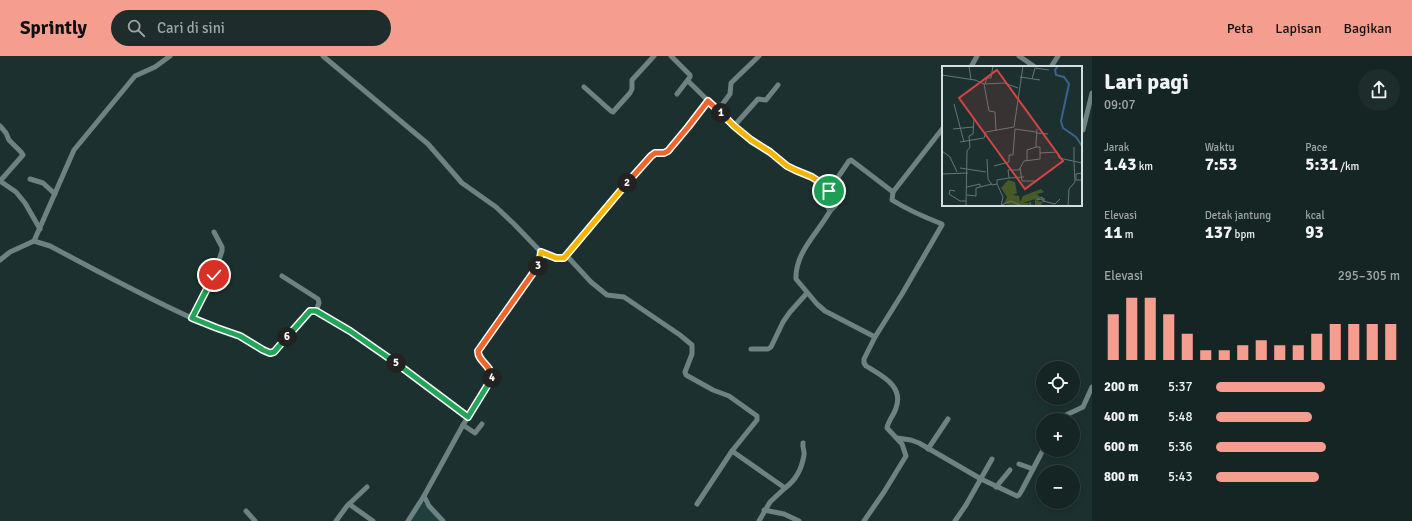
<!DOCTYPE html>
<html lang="id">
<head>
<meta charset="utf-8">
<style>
  body { margin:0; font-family:Signika,sans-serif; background:#1e2d2b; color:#f1f3f6; height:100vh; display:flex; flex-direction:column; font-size:15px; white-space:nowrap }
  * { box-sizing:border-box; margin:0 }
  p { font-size:13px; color:#9da5a6 }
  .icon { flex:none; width:22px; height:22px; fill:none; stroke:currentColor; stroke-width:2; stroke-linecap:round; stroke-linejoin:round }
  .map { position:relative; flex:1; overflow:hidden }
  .panel { display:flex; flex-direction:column; background:#152523; width:320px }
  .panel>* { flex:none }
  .buttons { position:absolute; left:1036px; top:305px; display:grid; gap:8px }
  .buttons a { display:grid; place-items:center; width:44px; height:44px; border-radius:50%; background:#152523; box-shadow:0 2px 6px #0003,0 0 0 1px #344241; font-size:20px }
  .pin { position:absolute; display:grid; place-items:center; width:34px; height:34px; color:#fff; margin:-17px; border:2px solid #fff; border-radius:50%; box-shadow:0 1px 4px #0007 }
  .km { position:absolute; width:20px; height:20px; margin:-10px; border-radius:50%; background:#222; color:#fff; font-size:11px; line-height:20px; text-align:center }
  .round { display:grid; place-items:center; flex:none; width:42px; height:42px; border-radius:21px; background:#1e2d2b }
  .head { display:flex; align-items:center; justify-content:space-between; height:68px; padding:0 12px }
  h1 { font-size:22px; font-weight:800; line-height:30px }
  .metrics { display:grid; grid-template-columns:repeat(3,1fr); gap:6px; height:68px; padding:4px 12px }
  .metrics div { display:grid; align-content:center }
  .metrics b { font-size:17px; font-weight:800 }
  .metrics small { font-size:11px; font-weight:400 }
  .metrics p { font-size:11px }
  .chart { height:112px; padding:8px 12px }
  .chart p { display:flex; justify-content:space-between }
  .chart svg { width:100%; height:72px; margin-top:4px; stroke:#f59d8e; stroke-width:6 }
  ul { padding:0 12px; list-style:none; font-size:13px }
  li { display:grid; grid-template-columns:64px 48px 1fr; align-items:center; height:30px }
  li i { height:10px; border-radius:5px; background:#f59d8e }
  header { display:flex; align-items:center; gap:24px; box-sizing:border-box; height:56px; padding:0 20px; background:#f59d8e; color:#111 }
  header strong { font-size:19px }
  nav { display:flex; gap:22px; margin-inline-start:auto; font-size:14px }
  .search { width:280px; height:36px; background:#1e2d2b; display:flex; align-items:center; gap:10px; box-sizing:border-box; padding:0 14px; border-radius:22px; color:#9da5a6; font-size:15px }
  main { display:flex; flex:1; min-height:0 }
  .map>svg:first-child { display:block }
</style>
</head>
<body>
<header>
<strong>Sprintly</strong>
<div class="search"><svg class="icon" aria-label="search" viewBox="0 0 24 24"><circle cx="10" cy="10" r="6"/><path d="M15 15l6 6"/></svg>Cari di sini</div>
<nav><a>Peta</a><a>Lapisan</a><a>Bagikan</a></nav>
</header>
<main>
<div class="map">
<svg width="1092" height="465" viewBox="0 0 1092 465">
  <rect width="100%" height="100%" fill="#1c312f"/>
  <path fill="#203f3d" d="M422 446 429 451 442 465H411L416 456Z"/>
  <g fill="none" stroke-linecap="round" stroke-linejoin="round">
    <g stroke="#6c8381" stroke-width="5">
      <path d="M323 0 428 88 462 127 496 151 514 168 541 196C543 217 488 272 478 295 478 306 492 308 492 323L463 369 424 440 429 450 443 465"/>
      <path d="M671 0 690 19V21L677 38"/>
      <path d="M1019 0 1035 11"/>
      <path d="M971 11 977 0"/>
      <path d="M1051 11 1058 0"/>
      <path d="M688 25 734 70 751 84 770 96 791 112 812 121 830 133 849 105 851 104 893 136"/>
      <path d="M584 31 611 55 613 56 630 37 632 33V24L654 0"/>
      <path d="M718 54 730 38 731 27 759 0"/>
      <path d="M0 70 6 77 9 84 21 96 23 99 0 125 16 136 25 147 40 173"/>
      <path d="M734 70 758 43 766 44 778 29"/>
      <path d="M1083 74 1092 37"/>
      <path d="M30 123 43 127 55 138"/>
      <path d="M830 133C825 143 824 145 830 155 818 177 795 196 796 223L817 248 825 255 875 281"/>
      <path d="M829 135 833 145 836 149 830 155"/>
      <path d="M34 185 50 190C101 217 152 245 205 268 216 272 228 275 240 280 250 285 262 298 274 296L310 255H316L350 275 406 314 468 361"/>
      <path d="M541 196 556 202H564L651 100 655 97H665L668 95 689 71 708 45"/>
      <path d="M566 199 591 226 607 239 624 241 680 279 692 289V298L685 316 686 319 713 334 729 340 757 360V364L732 395 785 432 770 446 759 465"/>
      <path d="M0 204 10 196 34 185 74 94 135 20 155 11 170 0"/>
      <path d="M282 220 318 243 319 247 316 255"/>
      <path d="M192 262 214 219 222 195V191L214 176"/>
      <path d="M751 293H768L771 291 783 266 790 256 807 237"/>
      <path d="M1060 364 1066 359 1083 351 1092 331"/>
      <path d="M463 369 475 377 482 368"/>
      <path d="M897 382 911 384 919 387 981 423 1017 440 1019 439 1022 434 1043 394"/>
      <path d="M928 393 948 363"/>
      <path d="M1019 408 1033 413"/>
      <path d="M996 431 1010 414"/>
      <path d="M785 432C796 424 802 412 804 399 805 395 802 392 803 387"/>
      <path d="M349 448 373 465"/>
      <path d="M697 448 732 395"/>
      <path d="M764 454 784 458 799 465"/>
      <path d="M246 455 255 465"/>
      <path d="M336 465 347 450 367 431"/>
      <path d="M408 465 424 440"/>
      <path d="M864 465 884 436 906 400 902 388 887 372C888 365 894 359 896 352 904 330 882 320 866 310L864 307V303L875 281 902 238 942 169V168C924 161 908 154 892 144L893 136 943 72"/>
      <path d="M955 465 966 449 992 403"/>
    </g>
  </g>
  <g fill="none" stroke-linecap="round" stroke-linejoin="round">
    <defs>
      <path id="split-1" d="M721 57 734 70 751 84 770 96 787 110 795 114 812 121 830 133 829 135"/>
      <path id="split-2" d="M627 127 651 100 655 97H664L668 95 688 71 708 45 721 57"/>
      <path id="split-3" d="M538 210 540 203 541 196 556 202H564L627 127"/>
      <path id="split-4" d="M492 322C491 308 478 306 478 295L538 210"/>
      <path id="split-5" d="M396 307 468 361 492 322"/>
      <path id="split-6" d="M287 281 310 255H316L350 275 396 307"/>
      <path id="split-7" d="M214 219 192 262 217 272 240 280 263 294 270 297 274 296 287 281"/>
    </defs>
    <use href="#split-1" stroke="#fff" stroke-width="8"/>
    <use href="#split-2" stroke="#fff" stroke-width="8"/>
    <use href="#split-3" stroke="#fff" stroke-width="8"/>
    <use href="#split-4" stroke="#fff" stroke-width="8"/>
    <use href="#split-5" stroke="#fff" stroke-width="8"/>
    <use href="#split-6" stroke="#fff" stroke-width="8"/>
    <use href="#split-7" stroke="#fff" stroke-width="8"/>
    <use href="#split-1" stroke="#f5b400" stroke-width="5"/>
    <use href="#split-2" stroke="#f0652b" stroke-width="5"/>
    <use href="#split-3" stroke="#f5b400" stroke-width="5"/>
    <use href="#split-4" stroke="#f0652b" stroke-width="5"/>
    <use href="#split-5" stroke="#22a559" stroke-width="5"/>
    <use href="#split-6" stroke="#22a559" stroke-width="5"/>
    <use href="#split-7" stroke="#22a559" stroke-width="5"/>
  </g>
  <g transform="translate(942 10)">
    <rect width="140" height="140" fill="#1c312f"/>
    <path d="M66 114 73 116 75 127 71 129 77 130 78 136 81 130 99 123 102 126 95 128 98 131 94 133 95 135 101 136 99 139H93V133L81 137H87L86 140 62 138 65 131 59 122Z" fill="#485929"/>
    <path fill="none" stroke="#3b628e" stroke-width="2" d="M116 0 113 4 114 9 122 11 127 18 119 55 121 62 134 71 140 80"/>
    <path fill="none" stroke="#657775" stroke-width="1" d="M27 0 29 14M0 9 33 14 42 18 62 17 76 22M78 11 98 14M90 13 93 2 107 4M42 18 47 45 53 46 54 65M43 18 45 12H49L51 0M12 38 22 76M72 61 81 0M11 63 31 61M73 63 94 66M94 67 106 68M18 76 42 72 44 66 72 61M0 85 8 91 15 106M98 87 115 86 117 92 140 97M45 93 46 113 50 119 55 118M85 94V84L94 81M132 95V81M52 100 67 96V89H71L73 63M18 102 44 106M78 102 80 115H94M140 102V117M140 107 134 108V114H140M0 108 26 107M67 112 82 111M55 118V114L67 112 66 104H77L82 95 98 93V81H94V77L95 63M55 118 61 131 59 140M38 121 50 118M13 125 8 124 7 128 18 135H24M25 129 34 130V122L38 121V118L25 121M102 133H100L95 134V133L100 131V134L101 135H102V132M101 135 113 138 118 133M88 136V139L97 140M59 139 69 135 80 140M24 140 25 85 28 81 27 70 31 68 32 52M126 140 127 123 133 116 132 96"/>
    <path fill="#d64343" fill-opacity="0.15" stroke="#d64343" stroke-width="2" d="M55 4 121 95 83 123 17 32Z"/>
    <rect width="140" height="140" fill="none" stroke="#d3dfde" stroke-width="2"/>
  </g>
</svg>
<div class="buttons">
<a><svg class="icon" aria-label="locate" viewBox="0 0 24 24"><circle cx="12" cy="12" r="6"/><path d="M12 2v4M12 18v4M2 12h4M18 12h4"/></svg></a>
<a>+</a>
<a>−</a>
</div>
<div class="pin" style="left:829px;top:135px;background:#1e9e55"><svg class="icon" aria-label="arrive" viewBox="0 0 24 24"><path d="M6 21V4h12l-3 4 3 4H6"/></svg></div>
<div class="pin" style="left:214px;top:219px;background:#d93025"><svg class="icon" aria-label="check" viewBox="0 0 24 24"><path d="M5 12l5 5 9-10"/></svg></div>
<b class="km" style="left:721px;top:57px">1</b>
<b class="km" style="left:627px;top:127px">2</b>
<b class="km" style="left:538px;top:210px">3</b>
<b class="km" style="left:492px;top:322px">4</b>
<b class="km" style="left:396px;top:307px">5</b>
<b class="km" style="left:287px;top:281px">6</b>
</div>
<section class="panel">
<div class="head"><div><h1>Lari pagi</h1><p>09:07</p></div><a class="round"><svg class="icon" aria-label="share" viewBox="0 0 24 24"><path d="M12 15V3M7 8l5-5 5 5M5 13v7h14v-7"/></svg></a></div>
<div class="metrics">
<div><p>Jarak</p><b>1.43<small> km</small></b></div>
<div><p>Waktu</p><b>7:53</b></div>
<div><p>Pace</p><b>5:31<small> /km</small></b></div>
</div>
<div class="metrics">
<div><p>Elevasi</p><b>11<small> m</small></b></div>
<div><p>Detak jantung</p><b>137<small> bpm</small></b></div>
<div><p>kcal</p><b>93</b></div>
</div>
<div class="chart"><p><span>Elevasi</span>295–305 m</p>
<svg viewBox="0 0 160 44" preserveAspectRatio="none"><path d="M5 44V16M15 44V6M25 44V6M35 44V16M45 44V28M55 44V38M65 44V38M75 44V35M85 44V32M95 44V35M105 44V35M115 44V28M125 44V22M135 44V22M145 44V22M155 44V22"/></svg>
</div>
<ul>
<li><b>200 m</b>5:37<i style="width:59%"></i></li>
<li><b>400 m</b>5:48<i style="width:52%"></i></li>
<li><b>600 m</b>5:36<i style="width:60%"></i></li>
<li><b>800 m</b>5:43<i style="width:56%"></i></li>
</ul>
</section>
</main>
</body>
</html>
